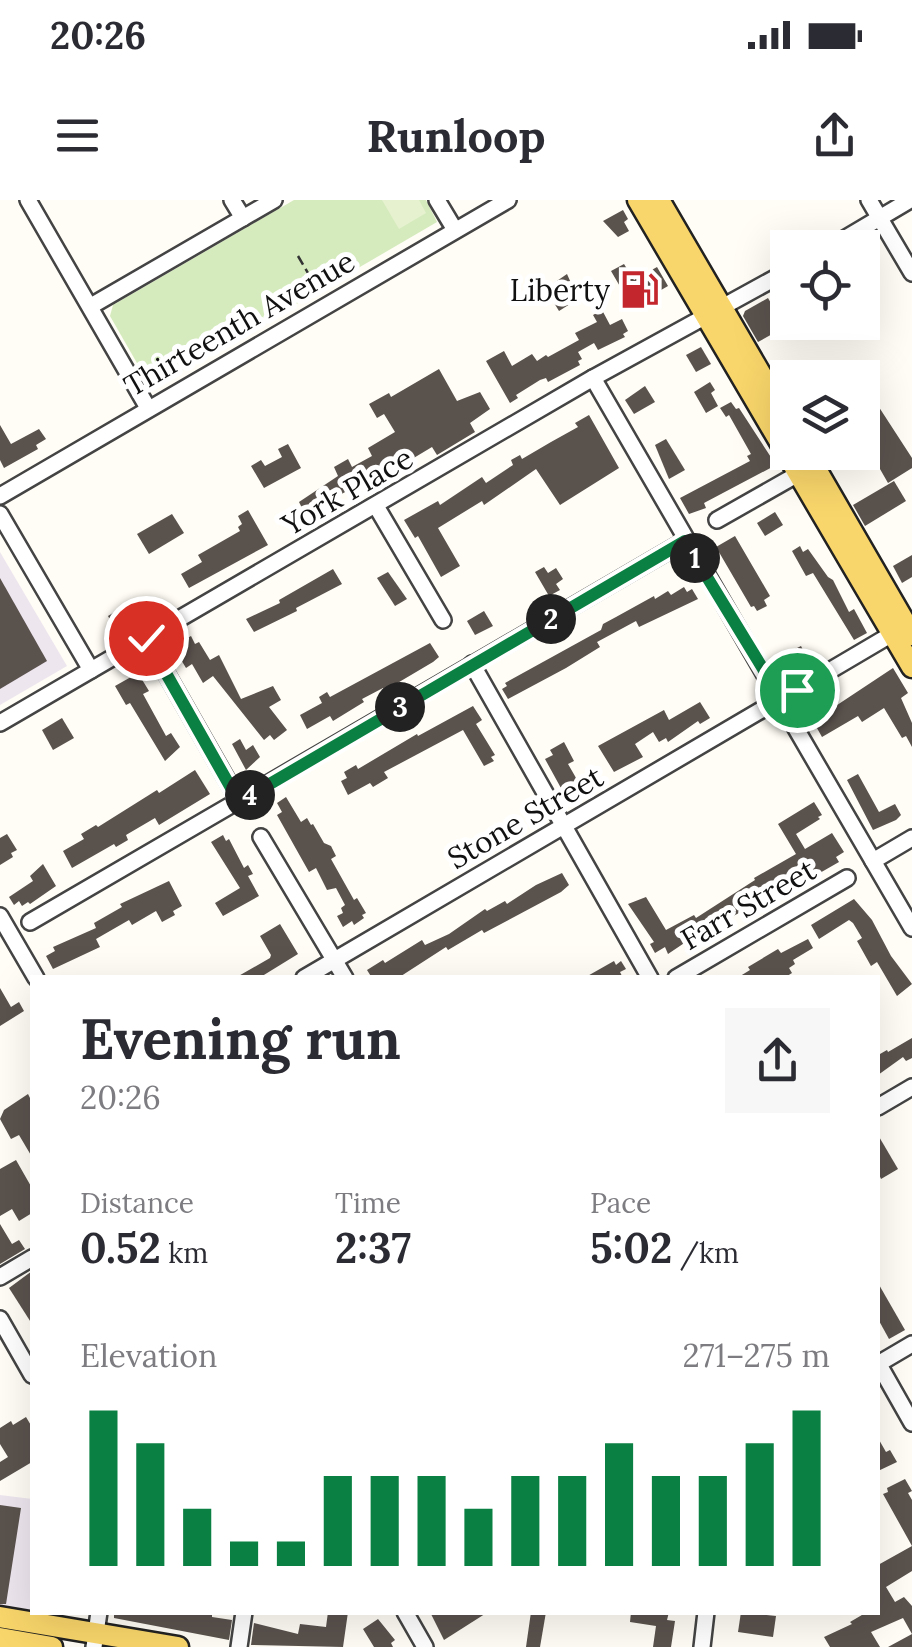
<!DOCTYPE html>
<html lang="en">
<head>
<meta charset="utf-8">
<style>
  body { margin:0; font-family:Lora,serif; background:#f7f7f7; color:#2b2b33; height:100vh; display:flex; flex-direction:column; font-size:38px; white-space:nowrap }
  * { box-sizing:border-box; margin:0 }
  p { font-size:32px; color:#7c7c81 }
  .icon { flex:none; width:55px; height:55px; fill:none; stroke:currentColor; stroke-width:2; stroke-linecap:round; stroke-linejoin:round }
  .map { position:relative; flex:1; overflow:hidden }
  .sheet { position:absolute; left:30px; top:775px; width:850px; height:640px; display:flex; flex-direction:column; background:#fff; border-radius:0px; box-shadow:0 10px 40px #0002 }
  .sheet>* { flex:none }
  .fabs { position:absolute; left:770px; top:30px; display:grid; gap:20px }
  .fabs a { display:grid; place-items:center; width:110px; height:110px; border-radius:0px; background:#fff; box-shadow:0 10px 40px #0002; font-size:50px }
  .pin { position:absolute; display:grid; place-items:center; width:85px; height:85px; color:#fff; margin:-42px; border:5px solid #fff; border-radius:50%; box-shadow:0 2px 10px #0007 }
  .km { position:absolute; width:50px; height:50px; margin:-25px; border-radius:50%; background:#222; color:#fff; font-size:28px; line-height:50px; text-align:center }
  .round { display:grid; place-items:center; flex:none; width:105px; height:105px; border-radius:0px; background:#f7f7f7 }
  .headline { display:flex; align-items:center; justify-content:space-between; height:170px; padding:0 50px }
  h1 { font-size:55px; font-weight:800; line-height:75px }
  .figures { display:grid; grid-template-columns:repeat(3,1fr); gap:15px; height:170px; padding:10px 50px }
  .figures div { display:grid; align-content:center }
  .figures b { font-size:42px; font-weight:800 }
  .figures small { font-size:28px; font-weight:400 }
  .figures p { font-size:28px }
  .chart { height:280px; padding:20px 50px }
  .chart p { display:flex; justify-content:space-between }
  .chart svg { width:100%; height:180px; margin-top:10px; stroke:#0b8043; stroke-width:6 }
  .status { display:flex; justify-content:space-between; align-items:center; height:70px; padding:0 50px; background:#fff; direction:ltr }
  .status svg { height:28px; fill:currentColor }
  header { display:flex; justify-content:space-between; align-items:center; height:130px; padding:0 50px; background:#fff; font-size:45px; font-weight:800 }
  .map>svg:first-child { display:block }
</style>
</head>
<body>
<div class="status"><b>20:26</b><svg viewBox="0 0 49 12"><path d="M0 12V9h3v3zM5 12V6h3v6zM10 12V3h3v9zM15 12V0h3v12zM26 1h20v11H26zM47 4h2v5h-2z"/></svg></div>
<header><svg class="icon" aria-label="menu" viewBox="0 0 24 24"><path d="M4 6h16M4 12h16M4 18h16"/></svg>Runloop<svg class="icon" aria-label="share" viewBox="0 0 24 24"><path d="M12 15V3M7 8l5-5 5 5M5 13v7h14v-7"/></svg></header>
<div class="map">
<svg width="912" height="1447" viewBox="0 0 912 1447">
  <rect width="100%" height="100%" fill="#fffdf5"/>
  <g fill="#eee6ef">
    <path d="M0 352 67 466 0 505Z"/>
    <path d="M0 1295 32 1299V1410L0 1405Z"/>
  </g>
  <path fill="#d5ebbd" d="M294 0H426L437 22 156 186 149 184 110 116 113 105Z"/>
  <path fill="#e6f2cf" d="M382 0H419L426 13 399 29Z"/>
  <g fill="#5a524d">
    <path d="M623 10 628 19 624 22 629 31 618 37 603 21Z"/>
    <path d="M624 64 634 80 657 67 668 86 632 107 611 71Z"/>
    <path d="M567 74 578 99 559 111 551 98 556 94 551 85Z"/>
    <path d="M768 98 785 127 758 142 743 116 745 111Z"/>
    <path d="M602 110 610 125 622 119 628 131 623 134 625 137 598 150 594 143 578 152 582 159 578 161 580 165 548 182 546 178 540 180 516 195 518 198 510 203 486 161 504 151 512 166 532 154 537 161 546 155 548 157 579 140 575 133 597 122 593 115Z"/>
    <path d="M701 147 711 164 696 172 686 155Z"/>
    <path d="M439 169 457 201 480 192 490 209 470 223 475 232 437 255 432 247 387 274 384 268 375 271 358 281 362 288 350 295 347 291 305 314 299 302 338 276 334 267 348 259 352 267 372 256 368 248 395 232 384 214 377 218 369 204 389 193 391 197Z"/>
    <path d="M862 181 912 258V268L888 283 872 255 867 259 862 252Z"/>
    <path d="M710 182 715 190 711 193 718 206 706 213 694 192Z"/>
    <path d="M645 186 655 202 634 214 625 200Z"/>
    <path d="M731 202 736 209 739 208 776 265 704 303 706 308 689 314 680 298 750 261 747 256 751 254 729 215 726 217 720 208Z"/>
    <path d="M589 215 619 268 560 305 536 269 484 305 482 301 438 328 460 366 441 377 418 336 415 338 404 320 438 301 440 305 482 277 486 283 513 265 511 260 520 255 522 259 551 242 578 227 575 223Z"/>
    <path d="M0 225 11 244 39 229 46 239 36 245 38 249 4 268 0 260Z"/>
    <path d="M666 239 685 270 669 279 655 245Z"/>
    <path d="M288 244 301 268 264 288 251 266 261 260 265 266 282 257 278 249Z"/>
    <path d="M894 281 906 301 865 326 853 305Z"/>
    <path d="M248 310 268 345 189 388 181 374 202 362 198 355 240 331 238 327 242 324 238 316Z"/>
    <path d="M775 312 783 325 765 336 757 323Z"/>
    <path d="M172 314 184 333 149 354 137 334Z"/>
    <path d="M735 336 770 396 764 400 767 406 757 411 754 406 751 407 716 347Z"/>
    <path d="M800 346 803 352 808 349 828 377 833 380 849 412 854 409 867 433 854 440 813 373 806 376 792 351Z"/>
    <path d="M912 355V377L902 383 893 366Z"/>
    <path d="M544 367 548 373 556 368 563 379 556 384 560 390 549 396 535 372Z"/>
    <path d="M333 369 342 384 296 408 297 411 254 432 246 419 280 403 279 400Z"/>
    <path d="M388 372 407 399 395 406 377 378Z"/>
    <path d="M0 378 47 461 0 489Z"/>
    <path d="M684 387 687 392 692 389 698 399 639 427 636 421 597 442 600 447 566 468 508 499 502 489 507 486 505 483 601 430 603 424 616 417 654 396 655 399 668 391 671 395Z"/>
    <path d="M118 410 133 431 121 438 108 416Z"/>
    <path d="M484 411 493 426 475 435 467 421Z"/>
    <path d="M191 436 195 444 199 442 210 460 219 455 241 499 273 486 281 500 269 507 287 530 274 540 270 535 264 540 213 476 203 483 192 464 186 468 180 458 185 455 182 441Z"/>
    <path d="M430 443 439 457 433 462 384 491 383 488 362 499 364 502 333 521 330 516 307 529 300 515 322 503 319 497 327 492 330 497Z"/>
    <path d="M801 446 806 456 802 458 803 461 781 471 775 459Z"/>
    <path d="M893 468 908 493 901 498 912 523V547L906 536 902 538 884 508 862 522 858 516 822 537 813 521Z"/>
    <path d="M138 473 149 491 143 494 166 536 171 533 180 547 165 561 130 503 126 505 115 486Z"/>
    <path d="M700 502 710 518 700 524 698 521 668 542 666 538 659 542 653 532 635 544 643 557 614 572 598 546 664 510 669 520Z"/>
    <path d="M473 506 482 520 476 524 495 555 491 557 494 561 484 566 463 530 384 572 388 578 373 587 370 583 348 595 341 581 347 578 344 572 356 565 358 569 417 534 418 536Z"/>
    <path d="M62 518 74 538 53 550 42 530Z"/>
    <path d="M240 539 246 550 253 545 260 557 246 570 232 544Z"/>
    <path d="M564 542 574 561 568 564 583 590 567 599 545 559 553 555 550 550Z"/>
    <path d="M195 570 210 594 159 625 155 618 126 635 128 640 116 647 114 644 72 668 63 651 84 639 81 634 96 625 98 627 157 590 159 593Z"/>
    <path d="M858 574 879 612 895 604 901 615 896 620 873 630 847 580Z"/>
    <path d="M286 597 301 622 307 618 311 625 313 624 324 643 331 646 336 656 331 659 354 700 357 698 366 713 362 715 364 718 354 725 352 721 343 727 337 716 343 713 341 708 345 705 336 688 327 690 316 668 309 672 277 615 282 612 277 603Z"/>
    <path d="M814 602 822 615 818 617 820 619 796 634 805 649 832 633 844 652 836 657 839 662 811 678 808 673 788 684 787 682 739 713 716 725 714 723 668 754 665 747 655 753 650 744 654 742 628 704 646 697 666 730 694 715 696 718 755 680 754 678 796 654 778 624Z"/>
    <path d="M7 634 17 650 11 653 13 657 0 665V638Z"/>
    <path d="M223 635 226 641 229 639 244 668 248 665 253 674 248 676 259 696 223 716 215 703 240 688 211 642Z"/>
    <path d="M43 664 56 686 30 704 28 702 22 706 19 701 14 705 9 697 33 681 30 676Z"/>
    <path d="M562 673 569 685 561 692 484 733 482 730 448 750 446 747 398 778H372L367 770 383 760 385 763 422 740 425 745 449 734 485 709 487 711 505 701 507 704 536 685Z"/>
    <path d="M169 681 182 706 173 711 175 715 162 722 156 711 132 725 129 720 96 739 100 747 53 769 46 756 55 751 53 747 96 728 94 723 122 707 120 704Z"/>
    <path d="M854 699 872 720 891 756 912 784 897 796 877 762 871 766 857 741 862 738 853 723 849 720 819 739 811 725Z"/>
    <path d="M280 724 298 754 259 778H235L270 758 271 755 260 736Z"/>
    <path d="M808 739 813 748 793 760 795 764 789 768 792 773 784 778H737L750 770 748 767 778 749 781 753Z"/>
    <path d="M614 761 616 765 621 761 626 769 620 772 623 778H584Z"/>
    <path d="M0 788 11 807 19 802 24 811 0 826Z"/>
    <path d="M912 838V858L906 861 903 857 878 875V849L880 854 887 850 888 852Z"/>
    <path d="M28 894 32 902V957L19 935 11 939 0 919 4 910Z"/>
    <path d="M878 935 898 969 881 979 878 972Z"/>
    <path d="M16 960 32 988V1013L19 1021 12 1009 0 1016V969Z"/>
    <path d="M0 1024 12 1044 19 1040 25 1049 0 1064Z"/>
    <path d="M32 1071V1124L9 1088Z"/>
    <path d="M878 1083 905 1130 889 1139 878 1119Z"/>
    <path d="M26 1217 32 1227V1262L0 1281V1262L8 1257 0 1244V1228L11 1221 13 1225Z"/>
    <path d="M878 1238 886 1252 890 1250 897 1262 878 1271Z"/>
    <path d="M905 1279 912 1291 908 1293 912 1300V1371L886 1387 895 1402 904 1397 912 1406V1447H888L912 1434 903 1418 871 1432 880 1447H830L824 1437 852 1424 850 1422 867 1412H878V1365L912 1346 883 1294 888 1292 887 1288Z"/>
    <path d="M0 1305 21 1308 6 1404H0Z"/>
    <path d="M114 1412H212V1417L232 1420 229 1440 114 1418Z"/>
    <path d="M328 1412H348L343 1447 251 1445 254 1423 298 1434 300 1424 326 1427Z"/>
    <path d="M430 1412H488L444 1440Z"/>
    <path d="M531 1412H546L540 1447H526Z"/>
    <path d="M631 1412 653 1415 669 1412 667 1420 675 1421 671 1447H653L656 1426 630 1422Z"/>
    <path d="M741 1412 776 1416 773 1437 738 1432Z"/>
    <path d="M378 1419 395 1440 391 1443 393 1447H374L363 1429Z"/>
  </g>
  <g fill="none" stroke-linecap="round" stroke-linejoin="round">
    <defs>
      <g id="minor">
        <path d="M28 0 148 208"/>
        <path d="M232 0 243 18"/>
        <path d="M437 0 455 30"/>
        <path d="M869 0 912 73"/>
        <path d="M829 48 910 0"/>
        <path d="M91 106 274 0"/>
        <path d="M593 178 765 475 777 488 797 490 892 434"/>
        <path d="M0 296 508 0"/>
        <path d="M376 306 443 420"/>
        <path d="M0 314 91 470"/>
        <path d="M717 320 805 270"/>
        <path d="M146 438 239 601"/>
        <path d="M472 464 650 778"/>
        <path d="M0 523 593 178 788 71"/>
        <path d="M261 637 345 778"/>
        <path d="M873 661 912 638"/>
        <path d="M0 716 36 778"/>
        <path d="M30 722 685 341"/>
        <path d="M304 778 763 509 774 508 791 520 912 728"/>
        <path d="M676 778 847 678"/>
        <path d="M878 907 912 887"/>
        <path d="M0 1077 32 1058"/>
        <path d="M0 1119 32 1175"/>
        <path d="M878 1163 912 1223"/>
        <path d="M878 1164 912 1144"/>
        <path d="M405 1412 425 1447"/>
        <path d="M94 1447 99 1412"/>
        <path d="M239 1447 244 1412"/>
        <path d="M702 1447 706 1412"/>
      </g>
      <g id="major">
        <path d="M638 0 912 467"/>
        <path d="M659 0 788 221"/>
        <path d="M806 252 912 435"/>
        <path d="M0 1417 178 1447"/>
        <path d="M0 1438 52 1447"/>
      </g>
    </defs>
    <use href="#minor" stroke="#444" stroke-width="20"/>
    <use href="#major" stroke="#222" stroke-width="25"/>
    <path stroke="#333" stroke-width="2.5" stroke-dasharray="10 5" stroke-linecap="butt" d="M298 56 319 92"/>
    <use href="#minor" stroke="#fff" stroke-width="15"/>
    <use href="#major" stroke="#f9d66b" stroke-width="20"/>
  </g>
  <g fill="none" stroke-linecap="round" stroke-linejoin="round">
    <defs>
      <path id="route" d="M146 438 239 602 685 341 771 482 782 490H797"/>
    </defs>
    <use href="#route" stroke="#fff" stroke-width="20"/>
    <use href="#route" stroke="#0b8043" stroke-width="12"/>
  </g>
  <defs>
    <symbol id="fuel-bare" viewBox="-9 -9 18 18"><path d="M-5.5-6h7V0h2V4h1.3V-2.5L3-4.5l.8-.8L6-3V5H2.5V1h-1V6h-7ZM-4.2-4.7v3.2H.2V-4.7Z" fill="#c4262e" stroke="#fff" stroke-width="2.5" paint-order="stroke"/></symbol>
  </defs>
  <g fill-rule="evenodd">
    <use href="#fuel-bare" x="612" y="62" width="55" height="55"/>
  </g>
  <g text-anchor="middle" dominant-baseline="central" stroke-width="10" stroke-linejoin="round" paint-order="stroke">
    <g font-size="30" fill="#111" stroke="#fff" text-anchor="end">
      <text x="610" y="90">Liberty</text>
    </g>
    <g font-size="30" fill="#111" stroke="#fff">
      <text transform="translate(239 123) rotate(-30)">Thirteenth Avenue</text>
      <text transform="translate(347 291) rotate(-30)">York Place</text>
      <text transform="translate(525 617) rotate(-30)">Stone Street</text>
      <text transform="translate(748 704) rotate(-30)">Farr Street</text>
    </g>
  </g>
</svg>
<div class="fabs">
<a><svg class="icon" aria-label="locate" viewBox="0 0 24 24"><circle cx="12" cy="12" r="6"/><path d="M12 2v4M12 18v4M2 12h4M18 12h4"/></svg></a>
<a><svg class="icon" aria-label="layers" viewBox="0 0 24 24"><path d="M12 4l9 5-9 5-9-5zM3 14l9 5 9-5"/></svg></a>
</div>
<div class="pin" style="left:797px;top:490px;background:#1e9e55"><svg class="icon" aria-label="arrive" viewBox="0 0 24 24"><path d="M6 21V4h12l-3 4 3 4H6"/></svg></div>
<div class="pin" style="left:146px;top:438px;background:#d93025"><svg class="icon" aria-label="check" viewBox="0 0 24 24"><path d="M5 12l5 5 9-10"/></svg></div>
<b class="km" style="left:695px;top:358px">1</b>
<b class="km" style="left:551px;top:419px">2</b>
<b class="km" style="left:400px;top:507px">3</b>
<b class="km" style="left:250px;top:595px">4</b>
<section class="sheet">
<div class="headline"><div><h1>Evening run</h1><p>20:26</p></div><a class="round"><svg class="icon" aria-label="share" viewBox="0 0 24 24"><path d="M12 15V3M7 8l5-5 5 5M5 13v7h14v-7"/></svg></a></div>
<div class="figures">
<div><p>Distance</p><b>0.52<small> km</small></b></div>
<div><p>Time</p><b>2:37</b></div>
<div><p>Pace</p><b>5:02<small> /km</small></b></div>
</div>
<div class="chart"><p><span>Elevation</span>271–275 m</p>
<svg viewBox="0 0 160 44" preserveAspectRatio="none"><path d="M5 44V6M15 44V14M25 44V30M35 44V38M45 44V38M55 44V22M65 44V22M75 44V22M85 44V30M95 44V22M105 44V22M115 44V14M125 44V22M135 44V22M145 44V14M155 44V6"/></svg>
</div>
</section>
</div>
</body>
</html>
